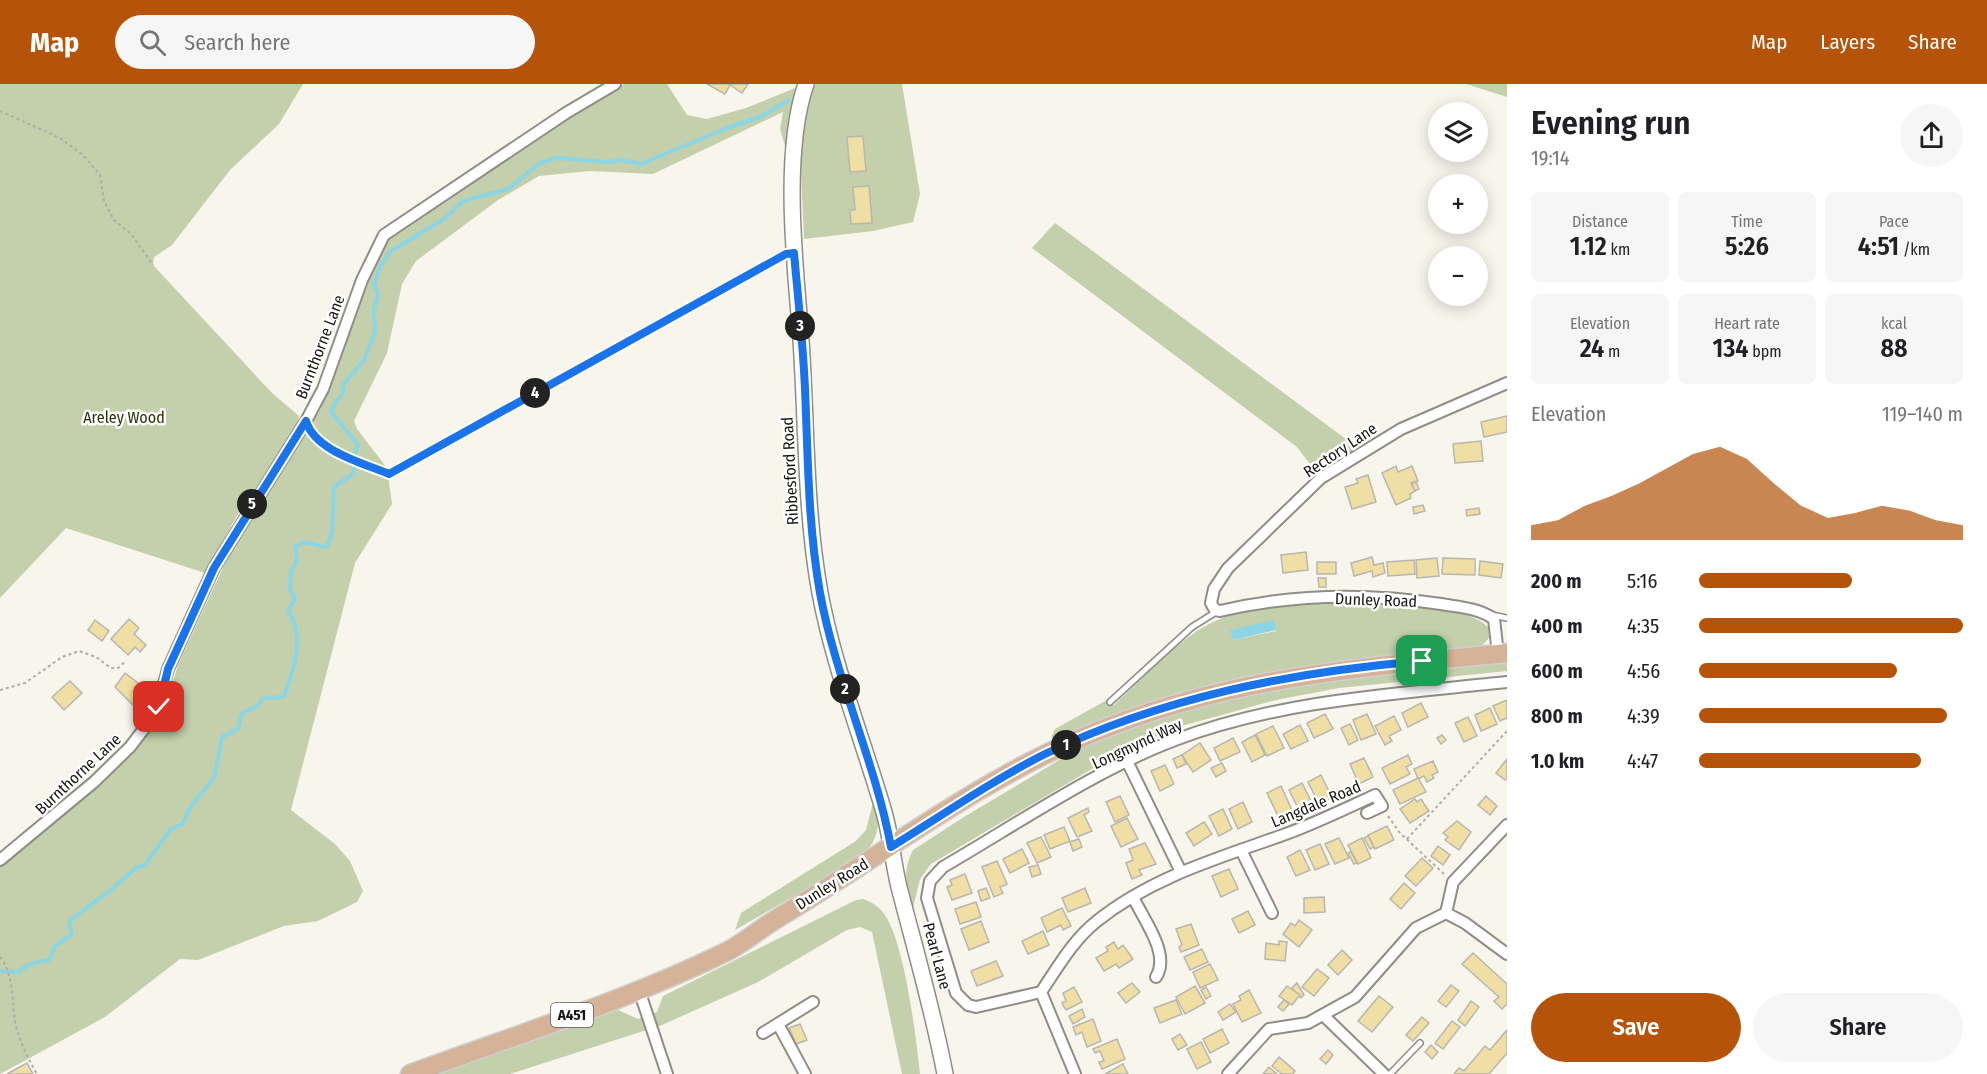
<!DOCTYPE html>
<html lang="en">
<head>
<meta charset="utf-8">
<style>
  body { margin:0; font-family:"Fira Sans Condensed",sans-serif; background:#f6f6f6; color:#202124; height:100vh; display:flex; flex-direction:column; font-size:22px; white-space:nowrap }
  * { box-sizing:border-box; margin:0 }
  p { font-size:20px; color:#757577 }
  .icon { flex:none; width:33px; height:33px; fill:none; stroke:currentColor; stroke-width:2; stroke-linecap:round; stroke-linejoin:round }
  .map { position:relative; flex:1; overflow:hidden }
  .details { display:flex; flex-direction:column; background:#fff; width:480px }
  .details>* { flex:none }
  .tools { position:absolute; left:1428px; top:18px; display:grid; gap:12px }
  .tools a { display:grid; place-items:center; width:60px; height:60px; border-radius:50%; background:#fff; box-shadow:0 3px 15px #0003; font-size:30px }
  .pin { position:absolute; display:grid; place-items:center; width:51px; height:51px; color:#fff; margin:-26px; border-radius:12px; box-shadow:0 3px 9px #0006 }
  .km { position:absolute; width:30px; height:30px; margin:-15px; border-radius:50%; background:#222; color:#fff; font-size:16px; line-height:30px; text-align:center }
  .round { display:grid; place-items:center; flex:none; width:63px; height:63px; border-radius:32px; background:#f6f6f6 }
  .summary { display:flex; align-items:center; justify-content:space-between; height:102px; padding:0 24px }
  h1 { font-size:33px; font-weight:600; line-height:45px }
  .figures { display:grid; grid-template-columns:repeat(3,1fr); gap:9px; height:102px; padding:6px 24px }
  .figures div { display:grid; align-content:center; border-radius:9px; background:#f6f6f6; text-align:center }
  .figures b { font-size:26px; font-weight:600 }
  .figures small { font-size:16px; font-weight:400 }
  .figures p { font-size:16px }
  .chart { height:168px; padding:12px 24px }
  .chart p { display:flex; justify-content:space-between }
  .chart svg { width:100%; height:108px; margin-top:6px; fill:#b45309; opacity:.7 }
  .primary-button { display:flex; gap:12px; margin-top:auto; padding:12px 24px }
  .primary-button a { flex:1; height:69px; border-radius:36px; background:#b45309; color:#fff; font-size:24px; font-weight:600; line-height:69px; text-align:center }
  .primary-button a+a { background:#f6f6f6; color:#202124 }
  ul { padding:0 24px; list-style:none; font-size:20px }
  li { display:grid; grid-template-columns:96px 72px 1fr; align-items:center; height:45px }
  li i { height:15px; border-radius:8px; background:#b45309 }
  header { display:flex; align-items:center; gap:36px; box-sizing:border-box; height:84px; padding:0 30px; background:#b45309; color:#fff }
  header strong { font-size:28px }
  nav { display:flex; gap:33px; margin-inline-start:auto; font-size:21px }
  .search { width:420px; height:54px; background:#f6f6f6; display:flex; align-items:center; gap:15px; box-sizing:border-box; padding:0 21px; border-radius:33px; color:#757577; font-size:22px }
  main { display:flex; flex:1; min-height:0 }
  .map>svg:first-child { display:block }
</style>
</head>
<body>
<header>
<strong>Map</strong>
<div class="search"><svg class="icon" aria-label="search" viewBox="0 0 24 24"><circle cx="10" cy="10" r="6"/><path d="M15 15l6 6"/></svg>Search here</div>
<nav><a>Map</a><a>Layers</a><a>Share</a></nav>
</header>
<main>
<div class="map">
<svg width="1507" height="990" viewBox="0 0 1507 990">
  <rect width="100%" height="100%" fill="#f7f5ec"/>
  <g fill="#c4cfac" fill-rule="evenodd">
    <path d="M0 0H303L279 40 230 86 172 161 154 173 153 181 272 309 299 332 298 336 301 338 238 430 205 489 66 444 0 514Z"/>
    <path d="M624 0H667L687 31 707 35 746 24 795 4 785 62 780 45 783 28 653 90 589 87 539 92 498 116 416 177 402 200 387 269 354 337 357 345 387 384 392 420 355 479 291 726 335 760 350 777 363 807 357 818 318 837 284 842 198 876 180 875 105 933 0 990V783L130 671 162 633 178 581 232 464 320 326 373 185 386 157 395 148 446 118 575 29Z"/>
    <path d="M815 0H902L920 110 913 138 873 147 804 155C803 106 794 46 815 0Z"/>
    <path d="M1466 0H1507V13Z"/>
    <path d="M1055 139 1358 364 1318 391 1297 363 1032 164Z"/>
    <path d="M1374 520C1402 522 1468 522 1488 543L1489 554 1479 565 1160 617 1051 654 1055 645 1105 617 1114 621C1142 595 1177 556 1211 539 1259 515 1322 520 1374 520ZM1274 537 1276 547 1233 556 1231 546Z"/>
    <path d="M1507 576V587L1339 604 1276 616 1178 643 1124 666 931 780 920 795 913 824C906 802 902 788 913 766L964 733 1076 666 1128 644 1202 620 1301 598Z"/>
    <path d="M874 715C879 732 881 748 869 764L805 806 735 846 741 829 856 757 866 746Z"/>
    <path d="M863 815C872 818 880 823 885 831 905 861 916 953 920 990H902L872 848 860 843 847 846 758 898 662 941 510 990H437L600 931 618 926 638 935 657 928 663 912 856 816Z"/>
  </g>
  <path fill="#8bd6e4" d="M1274 536 1276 546 1233 556 1230 546Z"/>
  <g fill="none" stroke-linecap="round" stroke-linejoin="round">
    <path stroke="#8bd6e4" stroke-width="4" d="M0 887 18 888 30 880 49 876 55 862 72 850 69 838 74 833 108 808 136 784 145 781 170 746 183 739 191 722 214 694 222 653 238 645 242 629 257 622 264 614 284 613C293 586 306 553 288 527L295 515 290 505 291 488 297 477 295 463C304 455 313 460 324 463L328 461 332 449 334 403 354 389 353 374 358 361 331 328 337 316 343 310V301L364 276 375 248 374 225 378 211 374 199 381 181 391 167 444 135 463 117 508 105 540 79 556 74 608 78 621 76 641 80 727 44 760 33 789 16"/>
  </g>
  <g fill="#f0dfa5" stroke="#b8b6ae" stroke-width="1.5">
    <path d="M707 0H748L742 9 730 1 725 10Z"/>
    <path d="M863 52 866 87 850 88 847 53Z"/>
    <path d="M869 102 872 139 851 140 850 126H855L853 103Z"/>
    <path d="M1507 332V348L1484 353 1481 338Z"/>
    <path d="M1481 357 1483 377 1455 379 1453 360Z"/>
    <path d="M1396 382 1398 388 1412 382 1418 397 1411 399 1415 407 1410 410 1411 414 1396 421 1382 389Z"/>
    <path d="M1368 391 1376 418 1352 425 1345 403 1358 399 1356 395Z"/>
    <path d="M1416 398 1419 405 1415 407 1412 400Z"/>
    <path d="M1423 421 1425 427 1414 430 1413 423Z"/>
    <path d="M1479 424 1480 430 1467 432 1466 426Z"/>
    <path d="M1306 468 1308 486 1283 489 1281 471Z"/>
    <path d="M1372 473 1374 481 1383 479 1385 489 1373 493 1372 487 1354 492 1351 479Z"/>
    <path d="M1437 474 1439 492 1417 494 1416 476Z"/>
    <path d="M1443 474 1475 475V491L1442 490Z"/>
    <path d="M1414 476 1415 490 1388 492 1387 478Z"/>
    <path d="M1480 477 1503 480 1501 494 1479 491Z"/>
    <rect x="1317" y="478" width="19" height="12"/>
    <path d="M1318 494H1326V503H1319Z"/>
    <path d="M129 535 139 544 134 550 146 561 140 568 135 563 128 571 111 555Z"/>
    <path d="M95 536 109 547 102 557 88 546Z"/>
    <path d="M125 589 147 606 135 623 115 603Z"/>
    <path d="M70 597 82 609 64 626 52 613Z"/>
    <path d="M1507 616V634L1500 637 1493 622Z"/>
    <path d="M1421 619 1428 633 1408 643 1402 629Z"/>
    <path d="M1490 624 1497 640 1481 647 1475 631Z"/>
    <path d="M1325 630 1333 645 1314 654 1307 639Z"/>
    <path d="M1367 630 1376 650 1361 656 1353 636Z"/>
    <path d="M1394 632 1401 646 1389 652 1392 657 1385 661 1375 642Z"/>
    <path d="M1468 633 1477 652 1464 658 1455 639Z"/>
    <path d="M1350 640 1358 656 1349 661 1341 644Z"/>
    <path d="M1300 641 1308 657 1291 665 1283 650Z"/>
    <path d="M1273 642 1284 664 1267 672 1256 650Z"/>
    <path d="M1255 651 1265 671 1252 678 1242 658Z"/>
    <path d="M1442 651 1446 656 1441 660 1437 654Z"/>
    <path d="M1233 654 1240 668 1220 677 1214 664Z"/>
    <path d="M1200 659 1211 676 1193 688 1182 671Z"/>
    <path d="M1182 671 1186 680 1177 684 1173 675Z"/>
    <path d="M1408 671 1412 680 1406 683 1410 690 1390 700 1382 684Z"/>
    <path d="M1364 674 1373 693 1359 700 1350 680Z"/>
    <path d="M1507 675V694L1505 696 1496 689Z"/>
    <path d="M1433 677 1438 688 1432 691 1434 694 1427 698 1424 692 1418 695 1414 685Z"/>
    <path d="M1222 679 1226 687 1216 693 1211 684Z"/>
    <path d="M1165 681 1174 700 1160 707 1151 687Z"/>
    <path d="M1321 691 1332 714 1319 720 1308 698Z"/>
    <path d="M1418 694 1426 708 1400 720 1393 706Z"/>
    <path d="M1302 699 1312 719 1299 726 1289 706Z"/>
    <path d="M1281 702 1292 726 1278 732 1267 709Z"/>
    <path d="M1120 712 1129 731 1115 738 1106 718Z"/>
    <path d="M1486 712 1497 722 1490 731 1478 721Z"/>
    <path d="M1415 715 1417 718 1421 715 1429 727 1410 739 1400 725Z"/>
    <path d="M1243 718 1252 738 1238 745 1229 725Z"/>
    <path d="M1088 724 1089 728 1084 731 1092 747 1077 753 1068 734Z"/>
    <path d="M1223 725 1232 745 1219 752 1209 732Z"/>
    <path d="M1127 734 1138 755 1121 763 1111 742Z"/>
    <path d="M1457 737 1471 748 1459 766 1445 756 1448 753 1443 749Z"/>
    <path d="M1204 738 1212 750 1194 762 1186 749Z"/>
    <path d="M1387 742 1394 756 1375 765 1368 751Z"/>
    <path d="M1064 743 1070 757 1050 765 1044 751Z"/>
    <path d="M1368 752 1374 763 1370 765 1364 754Z"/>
    <path d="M1041 753 1051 773 1037 779 1027 759Z"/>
    <path d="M1339 754 1349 774 1335 780 1325 760Z"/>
    <path d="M1362 754 1371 774 1358 780 1348 761Z"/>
    <path d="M1079 755 1082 763 1073 767 1070 758Z"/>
    <path d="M1145 759 1156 780 1139 786 1142 791 1132 795 1126 779 1133 776 1129 765Z"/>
    <path d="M1320 760 1329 780 1315 786 1306 766Z"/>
    <path d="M1438 762 1450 771 1443 781 1431 772Z"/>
    <path d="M1022 765 1029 779 1010 789 1003 775Z"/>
    <path d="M1300 766 1310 786 1296 792 1287 773Z"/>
    <path d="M1351 768 1357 779 1354 780 1348 769Z"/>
    <path d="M1422 774 1433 784 1416 802 1405 792Z"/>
    <path d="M997 777 1007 800 1000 803 1003 809 994 813 982 783Z"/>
    <path d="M1038 781 1041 790 1032 793 1029 783Z"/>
    <path d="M1229 785 1238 805 1221 813 1212 792Z"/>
    <path d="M965 790 972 809 952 816 947 803 952 801 950 796Z"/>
    <path d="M1404 799 1415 809 1401 825 1390 815Z"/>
    <path d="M986 804 990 814 981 817 978 807Z"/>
    <path d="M1085 804 1091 819 1068 828 1062 814Z"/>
    <path d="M1324 813 1325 828 1304 829V814Z"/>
    <path d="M976 818 981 833 960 840 955 825Z"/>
    <path d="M1062 824 1071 842 1063 846 1061 841 1047 848 1041 834Z"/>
    <path d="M1248 827 1255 841 1239 849 1232 835Z"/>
    <path d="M1299 836 1312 846 1299 863 1283 850 1291 839 1295 842Z"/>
    <path d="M981 837 989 858 969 866 961 845Z"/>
    <path d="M1191 840 1199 861 1181 868 1179 863 1182 861 1176 845Z"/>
    <path d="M1043 847 1049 861 1028 870 1022 857Z"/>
    <path d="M1279 857 1287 858 1285 877 1265 875 1266 859 1279 861Z"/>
    <path d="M1114 858 1118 865 1123 861 1133 875 1119 884 1116 880 1104 887 1096 874 1108 867 1106 863Z"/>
    <path d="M1202 865 1208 878 1190 886 1184 873Z"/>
    <path d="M1342 866 1352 876 1338 891 1328 881Z"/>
    <path d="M1473 869 1507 900V920L1502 925 1494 917 1499 913 1462 880Z"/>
    <path d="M996 877 1003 892 977 902 971 887Z"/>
    <path d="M1210 880 1218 896 1200 904 1193 888Z"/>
    <path d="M1317 885 1329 894 1314 912 1302 903Z"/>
    <path d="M1132 899 1140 908 1126 919 1118 909Z"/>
    <path d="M1297 899 1304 911 1301 914 1292 904Z"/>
    <path d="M1451 901 1459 907 1446 923 1438 917Z"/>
    <path d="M1195 902 1205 919 1185 930 1176 913Z"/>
    <path d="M1287 902 1300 911 1292 921 1279 912Z"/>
    <path d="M1074 903 1082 918 1066 926 1062 919 1066 917 1063 909Z"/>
    <path d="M1206 903 1211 912 1206 915 1201 906Z"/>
    <path d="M1249 906 1261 929 1242 938 1233 920 1241 916 1239 912Z"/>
    <path d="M1379 912 1393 923 1372 948 1358 937Z"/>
    <path d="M1176 916 1182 930 1160 939 1154 924Z"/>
    <path d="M1284 916 1289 920 1283 927 1278 923Z"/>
    <path d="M1471 917 1479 923 1465 942 1458 936Z"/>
    <path d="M1230 920 1236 928 1223 936 1218 928Z"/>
    <path d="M1082 925 1085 933 1073 940 1069 932Z"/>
    <path d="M1422 933 1429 939 1413 957 1406 951Z"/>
    <path d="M1093 935 1101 957 1087 963 1082 948 1076 951 1073 943Z"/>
    <path d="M1452 937 1460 943 1443 965 1435 959Z"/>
    <path d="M800 940 807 956 796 960 789 944Z"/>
    <path d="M1222 945 1229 959 1210 969 1203 955Z"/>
    <path d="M1507 946V969L1489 990H1454L1459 984 1464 987 1485 962 1490 966Z"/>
    <path d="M1180 950 1187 961 1178 966 1172 955Z"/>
    <path d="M1117 955 1125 975 1102 985 1099 978 1104 977 1100 967 1095 969 1093 965Z"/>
    <path d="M1201 958 1211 978 1197 985 1187 965Z"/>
    <path d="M1431 961 1438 968 1432 975 1425 968Z"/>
    <path d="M1328 966 1333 971 1326 980 1320 975Z"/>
    <path d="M1279 973 1295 987 1293 990H1282L1272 982Z"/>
    <path d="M27 979 33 990H7Z"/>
    <path d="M1123 980 1128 990H1105Z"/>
    <path d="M1269 983 1277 990H1263Z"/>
  </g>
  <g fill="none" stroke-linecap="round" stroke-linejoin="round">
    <defs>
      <g id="service">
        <path d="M1492 531 1507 534"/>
        <path d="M1110 618 1192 543 1216 528"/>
        <path d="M1390 990 1420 959"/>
      </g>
      <g id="minor">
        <path d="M1498 570 1494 535C1479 524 1458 523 1441 520 1368 509 1292 510 1220 527L1215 526 1211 519 1214 505 1228 484 1321 394 1401 345 1507 299"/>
        <path d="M1127 677 1181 788"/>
        <path d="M1367 729 1382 722 1375 711C1345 725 1314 740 1283 751 1219 774 1152 793 1097 837 1073 856 1058 883 1041 908L976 923 968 921 956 909 927 814 930 797 943 783C1017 740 1096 686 1175 656 1281 616 1395 610 1507 598"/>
        <path d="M1241 766 1272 829"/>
        <path d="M0 776 94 698 130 663 156 629 168 585 214 484 306 337 323 305 362 196 384 151 566 29 615 0"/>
        <path d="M1133 813C1143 835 1171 870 1156 893"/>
        <path d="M1446 829 1453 798 1507 741"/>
        <path d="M639 906 667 990"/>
        <path d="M1041 908 1075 990"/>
        <path d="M1323 931 1384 990"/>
        <path d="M778 940 805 990"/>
        <path d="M763 949 813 918"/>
        <path d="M1228 990 1269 945 1308 939 1355 913 1416 844 1446 829 1465 839 1507 870"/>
      </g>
      <path id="secondary" d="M806 0C783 66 794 172 800 242 807 331 804 421 820 509 834 584 863 656 884 728 891 753 893 778 899 803 915 865 933 926 945 990"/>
      <path id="primary" d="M410 990C516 951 626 917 728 867 745 858 761 844 778 834 878 774 973 700 1081 654 1223 593 1356 584 1507 569"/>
    </defs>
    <use href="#service" stroke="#8f8d85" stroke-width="8"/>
    <use href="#minor" stroke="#8f8d85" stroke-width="14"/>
    <use href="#secondary" stroke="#8f8d85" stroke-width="18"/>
    <use href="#primary" stroke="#d0d0d0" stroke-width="21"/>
    <g stroke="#afada6" stroke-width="2" stroke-dasharray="3 3" stroke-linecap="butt">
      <path d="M0 27 60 54 83 71 100 91 104 117 114 136 131 150 153 181"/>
      <path d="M313 349 336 367 389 390 780 174"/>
      <path d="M0 606 25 599 62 573 79 567 96 573 111 584H118L126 577"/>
      <path d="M1388 732 1400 749 1444 790"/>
      <path d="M1407 755 1507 647"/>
      <path d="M0 873C15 891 11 920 16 942 21 960 28 975 37 990"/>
    </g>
    <use href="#service" stroke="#fff" stroke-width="5"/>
    <use href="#minor" stroke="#fff" stroke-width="10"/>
    <use href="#secondary" stroke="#fff" stroke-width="15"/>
    <use href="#primary" stroke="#d5b398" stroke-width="18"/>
  </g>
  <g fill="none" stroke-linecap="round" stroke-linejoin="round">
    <defs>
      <path id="route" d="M159 623 168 585 214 484 306 337C315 367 363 379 389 390L786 170 794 169C798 214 803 259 805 305 808 373 808 441 820 509 836 596 875 677 891 763 941 732 990 698 1043 671 1162 613 1292 588 1422 577"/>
    </defs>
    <use href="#route" stroke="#fff" stroke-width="12"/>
    <use href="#route" stroke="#1a73e8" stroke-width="8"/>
  </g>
  <g text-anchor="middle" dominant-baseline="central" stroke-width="5" stroke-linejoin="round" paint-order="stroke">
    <rect fill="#fff" stroke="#5c5b59" stroke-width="1.5" x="551" y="919" width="42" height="24" rx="4.5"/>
    <g font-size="15" font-weight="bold" fill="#161512">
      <text x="572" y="931">A451</text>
    </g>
    <g font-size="16" fill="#161512" stroke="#fff">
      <text transform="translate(320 263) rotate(-69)">Burnthorne Lane</text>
      <text transform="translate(1340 366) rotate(-34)">Rectory Lane</text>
      <text transform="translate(790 387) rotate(-93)">Ribbesford Road</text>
      <text transform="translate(1376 516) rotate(2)">Dunley Road</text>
      <text transform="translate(1137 660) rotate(-25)">Longmynd Way</text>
      <text transform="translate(78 690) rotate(-43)">Burnthorne Lane</text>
      <text transform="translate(1316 720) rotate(-23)">Langdale Road</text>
      <text transform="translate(832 800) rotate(-32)">Dunley Road</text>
      <text transform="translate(937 872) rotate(75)">Pearl Lane</text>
    </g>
    <g font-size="16" fill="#293308" stroke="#fff">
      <text x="124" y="333">Areley Wood</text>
    </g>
  </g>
</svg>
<div class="tools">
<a><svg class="icon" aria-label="layers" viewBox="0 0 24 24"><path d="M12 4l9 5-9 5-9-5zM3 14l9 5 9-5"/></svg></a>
<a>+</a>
<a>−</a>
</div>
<div class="pin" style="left:1422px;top:577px;background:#1e9e55"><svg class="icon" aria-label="arrive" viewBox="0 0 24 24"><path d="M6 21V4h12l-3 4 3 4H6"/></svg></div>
<div class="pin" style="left:159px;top:623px;background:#d93025"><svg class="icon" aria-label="check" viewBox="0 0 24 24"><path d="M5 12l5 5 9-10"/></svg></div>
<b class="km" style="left:1066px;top:661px">1</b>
<b class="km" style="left:845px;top:605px">2</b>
<b class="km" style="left:800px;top:242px">3</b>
<b class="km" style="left:535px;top:309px">4</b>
<b class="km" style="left:252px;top:420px">5</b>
</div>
<section class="details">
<div class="summary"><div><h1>Evening run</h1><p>19:14</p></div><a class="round"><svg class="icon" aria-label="share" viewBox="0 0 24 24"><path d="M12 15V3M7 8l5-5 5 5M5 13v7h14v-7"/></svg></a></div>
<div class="figures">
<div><p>Distance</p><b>1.12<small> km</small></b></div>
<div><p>Time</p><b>5:26</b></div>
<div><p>Pace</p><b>4:51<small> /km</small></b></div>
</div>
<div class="figures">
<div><p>Elevation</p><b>24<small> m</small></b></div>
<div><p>Heart rate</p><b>134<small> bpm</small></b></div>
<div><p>kcal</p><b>88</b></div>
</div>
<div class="chart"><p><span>Elevation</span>119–140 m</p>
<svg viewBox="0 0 160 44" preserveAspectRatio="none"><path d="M0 44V38L10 36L20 30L30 26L40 21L50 15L60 9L70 6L80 11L90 21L100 30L110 35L120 33L130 30L140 32L150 36L160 38V44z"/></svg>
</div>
<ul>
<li><b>200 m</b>5:16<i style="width:58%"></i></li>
<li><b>400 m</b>4:35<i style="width:100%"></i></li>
<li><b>600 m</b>4:56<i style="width:75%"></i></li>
<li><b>800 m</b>4:39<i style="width:94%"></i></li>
<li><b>1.0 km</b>4:47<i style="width:84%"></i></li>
</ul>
<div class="primary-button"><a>Save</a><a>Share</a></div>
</section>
</main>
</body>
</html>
